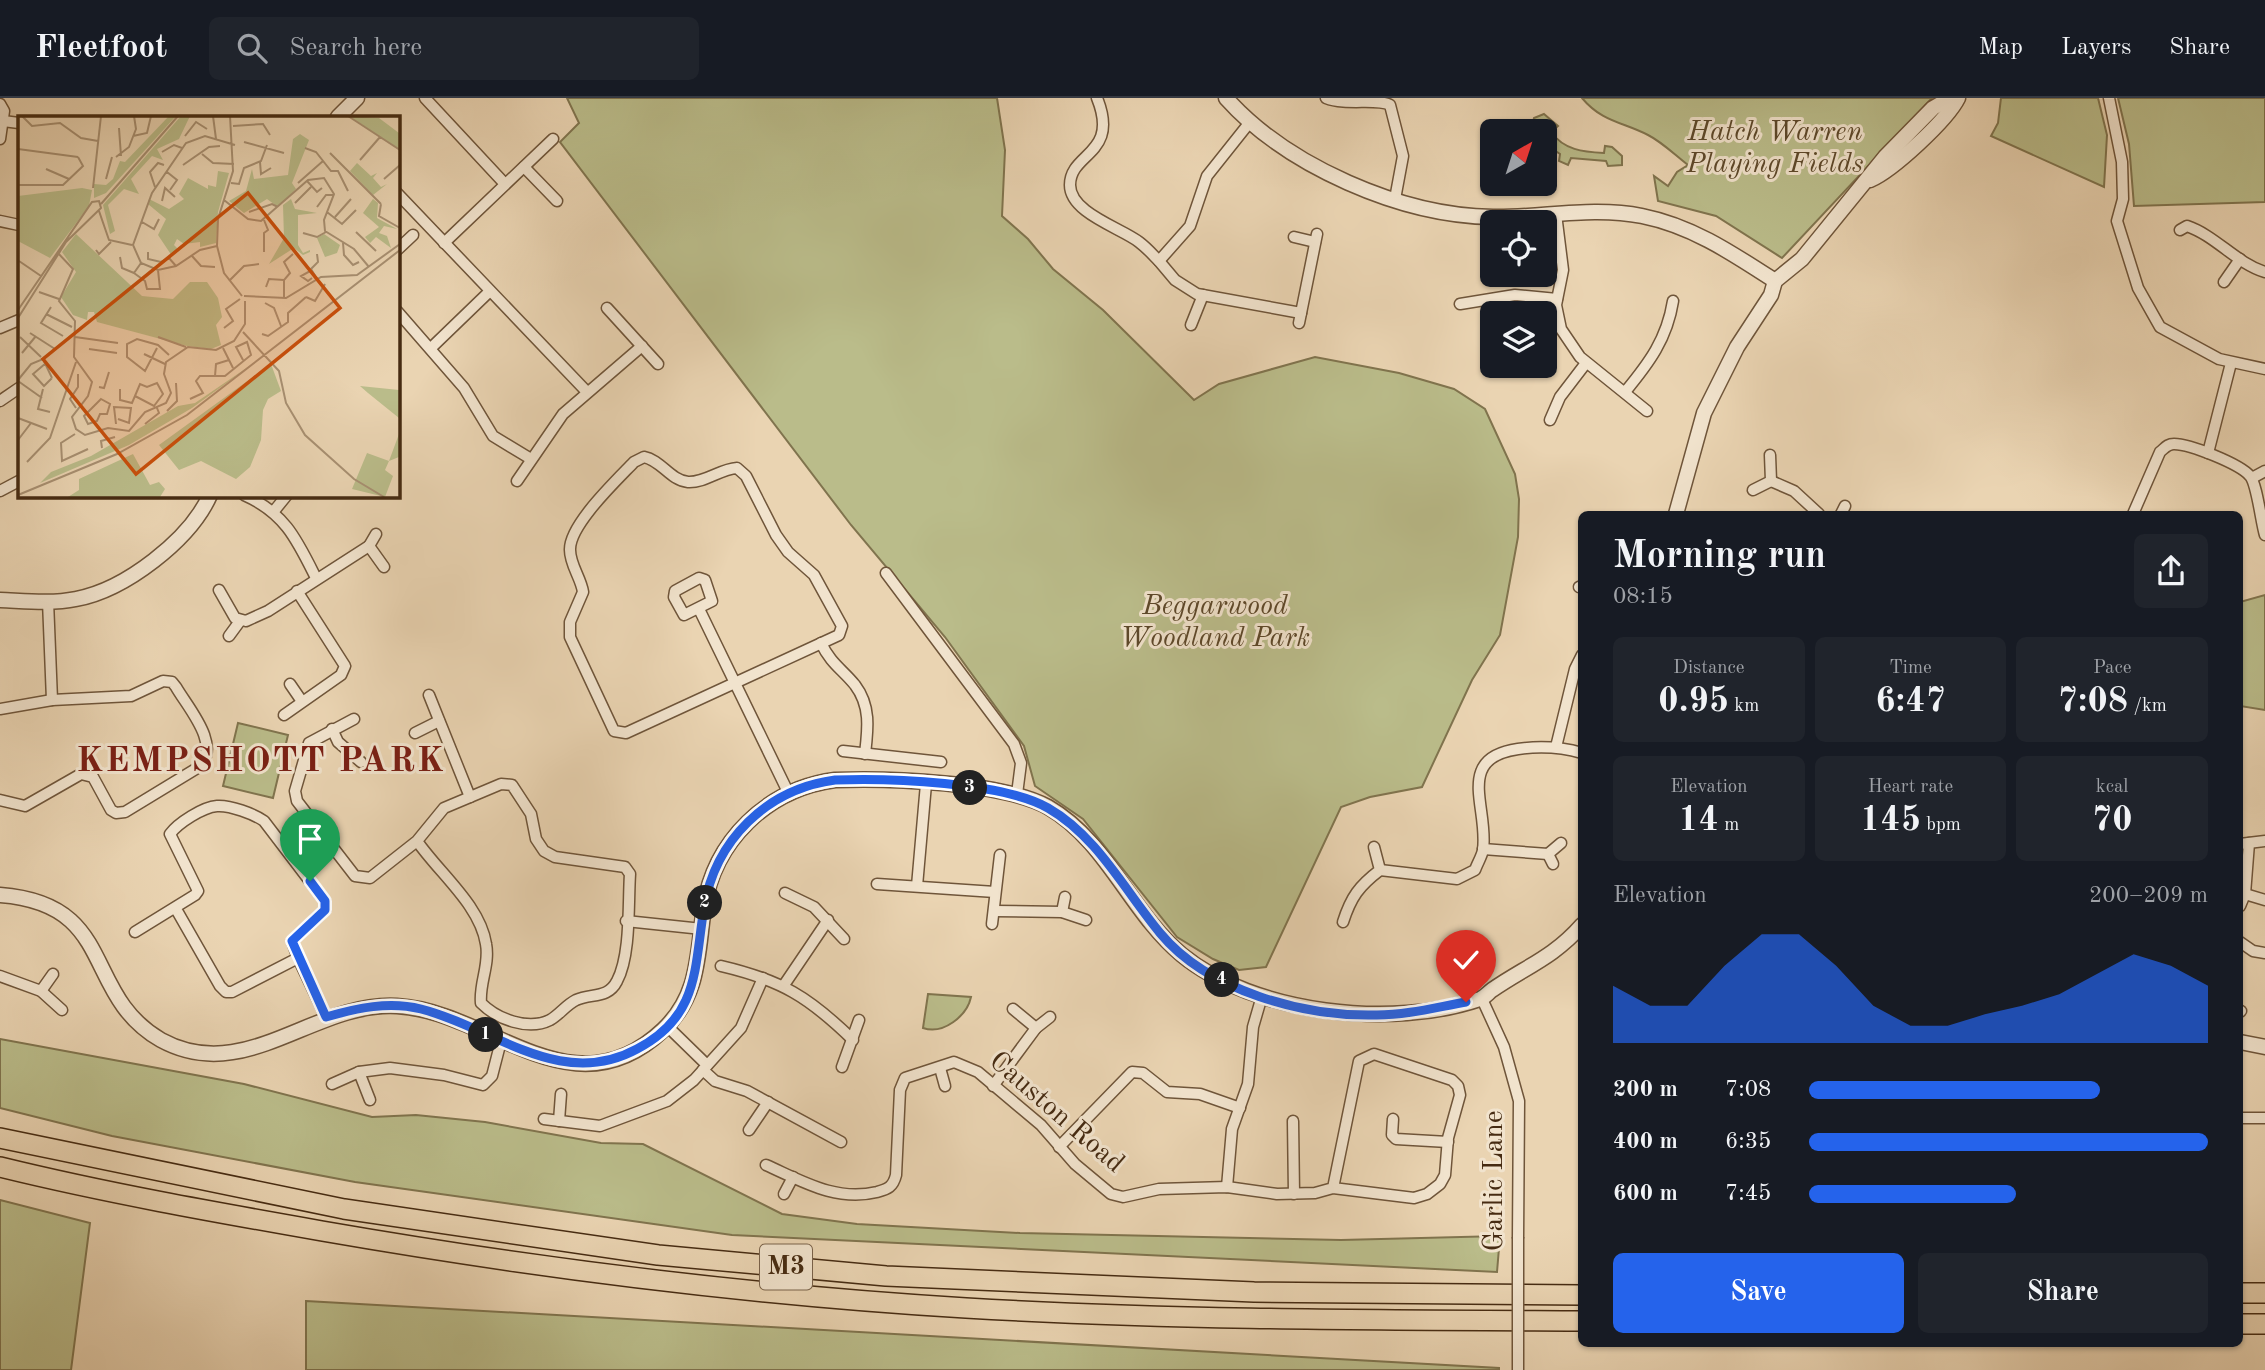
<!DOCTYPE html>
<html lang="en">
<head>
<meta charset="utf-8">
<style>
  body { margin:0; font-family:"Old Standard TT",serif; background:#20242c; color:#f1f3f6; height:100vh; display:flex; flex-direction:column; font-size:26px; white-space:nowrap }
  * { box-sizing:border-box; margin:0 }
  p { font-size:23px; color:#9ea1a6 }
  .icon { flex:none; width:38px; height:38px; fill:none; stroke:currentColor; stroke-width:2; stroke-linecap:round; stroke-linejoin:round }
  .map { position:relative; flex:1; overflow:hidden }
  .drawer { position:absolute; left:1578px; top:413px; width:665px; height:836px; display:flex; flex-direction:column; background:#171b24; border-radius:10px; box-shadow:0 2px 5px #0004 }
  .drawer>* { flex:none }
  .needle { width:46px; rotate:39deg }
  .buttons { position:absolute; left:1480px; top:21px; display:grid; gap:14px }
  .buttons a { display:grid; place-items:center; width:77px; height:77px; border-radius:10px; background:#171b24; box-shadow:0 2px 5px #0004; font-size:35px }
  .pin { position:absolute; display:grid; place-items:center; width:60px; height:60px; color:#fff; margin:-72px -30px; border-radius:50% 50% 50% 0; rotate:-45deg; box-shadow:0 0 7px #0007 }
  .pin .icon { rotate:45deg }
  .km { position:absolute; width:35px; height:35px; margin:-18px; border-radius:50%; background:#222; color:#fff; font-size:19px; line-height:35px; text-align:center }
  .round { display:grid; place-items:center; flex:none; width:74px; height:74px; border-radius:10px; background:#20242c }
  .summary { display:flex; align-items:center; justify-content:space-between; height:119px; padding:0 35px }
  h1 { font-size:38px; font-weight:700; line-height:52px }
  .metrics { display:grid; grid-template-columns:repeat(3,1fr); gap:10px; height:119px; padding:7px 35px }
  .metrics div { display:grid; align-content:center; border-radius:10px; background:#20242c; text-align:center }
  .metrics b { font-size:35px; font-weight:700 }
  .metrics small { font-size:19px; font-weight:400 }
  .metrics p { font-size:19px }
  .chart { height:196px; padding:14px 35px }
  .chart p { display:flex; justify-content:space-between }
  .chart svg { width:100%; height:126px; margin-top:7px; fill:#2563eb; opacity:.7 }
  .action { display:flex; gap:14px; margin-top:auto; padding:14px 35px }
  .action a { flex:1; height:80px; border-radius:10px; background:#2563eb; color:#fff; font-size:28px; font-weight:700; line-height:80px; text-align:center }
  .action a+a { background:#20242c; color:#f1f3f6 }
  ul { padding:0 35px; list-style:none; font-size:23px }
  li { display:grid; grid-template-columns:112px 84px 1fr; align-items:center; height:52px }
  li i { height:18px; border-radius:9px; background:#2563eb }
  header { display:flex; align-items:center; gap:42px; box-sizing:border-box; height:98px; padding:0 35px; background:#171b24; border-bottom:2px solid #363941 }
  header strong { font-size:33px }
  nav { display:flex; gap:38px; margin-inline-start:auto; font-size:24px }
  .search { width:490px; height:63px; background:#20242c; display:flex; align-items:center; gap:18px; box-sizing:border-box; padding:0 24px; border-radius:10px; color:#9ea1a6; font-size:26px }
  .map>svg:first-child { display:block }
</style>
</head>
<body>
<header>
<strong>Fleetfoot</strong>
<div class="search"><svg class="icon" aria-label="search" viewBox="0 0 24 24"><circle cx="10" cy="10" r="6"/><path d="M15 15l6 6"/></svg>Search here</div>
<nav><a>Map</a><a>Layers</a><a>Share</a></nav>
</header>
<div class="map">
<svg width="2265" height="1272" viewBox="0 0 2265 1272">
  <rect width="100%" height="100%" fill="#ead4b2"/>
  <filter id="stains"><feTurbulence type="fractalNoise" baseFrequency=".00286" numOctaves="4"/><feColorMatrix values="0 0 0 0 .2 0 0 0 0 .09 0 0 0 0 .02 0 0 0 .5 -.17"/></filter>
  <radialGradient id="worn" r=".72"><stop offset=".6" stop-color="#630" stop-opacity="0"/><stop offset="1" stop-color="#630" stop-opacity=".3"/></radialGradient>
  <g fill="#babc8a" stroke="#80744e" stroke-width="2">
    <path d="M567 0H997L1005 52 1002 118 1028 141 1053 171 1103 212 1194 302 1219 286 1315 259 1399 275 1454 291 1485 311 1515 376 1519 401 1518 439 1500 537 1472 582 1422 689 1370 699 1341 709 1266 869 1239 872 1213 861 1177 839 1083 721 1035 688 1024 648 945 539 851 427 560 44 579 25Z"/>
    <path d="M1582 0H1932L1782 160 1716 118 1658 103 1654 78 1668 88 1677 74 1688 67C1675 57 1662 44 1648 37 1623 24 1602 24 1582 0Z"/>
    <path d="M2001 0H2098L2107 37 2104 89 1991 38 1998 25Z"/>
    <path d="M2118 0H2265V104L2134 108 2129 46Z"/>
    <path d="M1544 16 1558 28 1551 34C1564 52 1583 54 1604 55L1605 48 1612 49 1622 58V67L1608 68 1606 63 1571 60 1568 67 1559 63 1560 56 1545 46V33H1531L1534 20Z"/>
    <path d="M2265 497V612L2240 608V504Z"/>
    <path d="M238 625 288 637 273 700 223 688Z"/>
    <path d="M928 896 971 899C967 918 943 937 923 930Z"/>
    <path d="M0 941 244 986 372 1019 416 1017 485 1024 601 1045 643 1046 782 1116 857 1126 1020 1135 1341 1142 1500 1138 1497 1174 732 1137 355 1084 112 1038 0 1010Z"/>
    <path d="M0 1102 90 1125 71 1272H0Z"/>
    <path d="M306 1203 1499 1270V1272H306Z"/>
  </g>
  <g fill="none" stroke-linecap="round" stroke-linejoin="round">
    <defs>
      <g id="minor">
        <path d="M425 0 505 86"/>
        <path d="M1097 0C1120 57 1070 54 1070 87 1070 115 1121 130 1139 144 1147 150 1153 157 1159 163L1190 128 1207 78 1250 24"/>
        <path d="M1326 0C1346 8 1377 0 1390 7L1403 58 1395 101"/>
        <path d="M2109 0 2122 64 2123 101 2117 123 2138 190 2160 229 2219 261 2265 271"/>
        <path d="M0 6 4 13 0 41"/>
        <path d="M3 23 19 25"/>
        <path d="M524 69 557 103"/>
        <path d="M397 95 587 294"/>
        <path d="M1556 116 1563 172 1556 207 1561 231 1580 259 1647 313"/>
        <path d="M0 123 19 127"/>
        <path d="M2180 132 2187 128C2216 138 2236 165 2265 174"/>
        <path d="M1294 139 1315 144"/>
        <path d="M444 145 553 41"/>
        <path d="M397 152 413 137"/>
        <path d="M1159 163 1175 182 1197 196 1301 215"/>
        <path d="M2224 184 2240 161"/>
        <path d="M1460 206 1515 197 1557 201"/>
        <path d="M607 210 658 266"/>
        <path d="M397 213 464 290 493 338 531 361"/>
        <path d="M1299 225 1317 136"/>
        <path d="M1191 227 1203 197"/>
        <path d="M0 230 19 222"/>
        <path d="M432 249 490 193"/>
        <path d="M1625 294C1649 265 1667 241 1673 203"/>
        <path d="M0 303 19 290"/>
        <path d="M1550 322 1560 299 1586 265"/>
        <path d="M2208 355 2231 265"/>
        <path d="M644 359C661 362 670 382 688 384 705 385 720 371 737 370L746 378 776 437 788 454 814 477 842 528 839 537 626 635 614 633 570 539V524L583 494C581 480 570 467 570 452 569 427 617 382 634 364Z"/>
        <path d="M2252 380 2265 373"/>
        <path d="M517 383 563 316 642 248"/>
        <path d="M1771 383 1794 393 1819 416"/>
        <path d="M1753 392 1771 383 1770 357"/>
        <path d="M0 393 19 383"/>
        <path d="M244 397C285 415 297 442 316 480"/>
        <path d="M274 413 287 397"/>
        <path d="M1841 416 1845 408"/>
        <path d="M2133 416 2160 354C2165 350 2167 346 2174 346 2190 346 2240 366 2250 378 2257 386 2261 424 2265 437"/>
        <path d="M376 436 369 448 384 469"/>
        <path d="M886 475 1014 646 1021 665 1017 696"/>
        <path d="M699 480 705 482 712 503 684 517 674 499 675 493Z"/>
        <path d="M1579 489 1582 488"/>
        <path d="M219 492 235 520 246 523 268 513 369 448"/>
        <path d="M48 503 52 602"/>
        <path d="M699 511 788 694"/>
        <path d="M229 538 240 523"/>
        <path d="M821 545C831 566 842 571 855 587 871 608 868 631 865 656"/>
        <path d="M290 586 301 602"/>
        <path d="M429 597 470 699"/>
        <path d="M0 611 52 602 131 598 163 583 172 584 176 589C188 610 222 647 199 669L125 714 116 715 111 712 93 679 81 676 25 708 0 702"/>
        <path d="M284 617 341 577 345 568 297 493"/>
        <path d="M354 621 309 645 295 693 297 703 355 778 370 780 417 743 444 710 501 686 512 687 531 716 536 741 544 753 555 759 625 769 630 776C628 805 631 857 617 883 608 901 592 895 576 902 566 907 559 917 550 922 528 933 497 921 481 905 479 885 490 867 486 846 480 807 439 775 417 743"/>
        <path d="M332 631 338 644 361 664"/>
        <path d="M415 635 439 623"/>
        <path d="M1556 649 1575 571 1582 557"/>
        <path d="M843 653 941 664"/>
        <path d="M2240 746 2265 743"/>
        <path d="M1483 751 1548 756"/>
        <path d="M1553 766 1548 756 1561 745"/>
        <path d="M1380 772 1457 781 1475 772C1477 766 1482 758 1483 752 1489 710 1454 660 1518 651 1539 648 1561 649 1582 655"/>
        <path d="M877 786 995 794"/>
        <path d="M917 788 926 686"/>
        <path d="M785 795 814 809 844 841"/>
        <path d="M2245 796 2265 802"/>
        <path d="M2240 808 2245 796 2249 745"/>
        <path d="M994 813 1062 814 1086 822"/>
        <path d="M1062 814 1065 799"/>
        <path d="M626 823 702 831"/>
        <path d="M1343 824C1351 799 1359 788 1380 772L1374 749"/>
        <path d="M992 826 1000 757"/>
        <path d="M135 834 195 797 198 793 170 736C178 725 203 709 217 708 230 707 254 716 264 723L325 803V812L292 843 298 860 232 894H226L220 888 176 811"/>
        <path d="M2240 844 2253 853 2265 855"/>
        <path d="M298 860 326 919"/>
        <path d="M721 868C781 882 809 899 853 942"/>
        <path d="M0 878 41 893 62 912"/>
        <path d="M784 887 828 822"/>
        <path d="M41 893 53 876"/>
        <path d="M1482 901 1504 949 1519 1003 1518 1139"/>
        <path d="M1013 911 1036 930"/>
        <path d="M2240 914 2241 913"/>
        <path d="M667 928 707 967"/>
        <path d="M842 969 859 922"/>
        <path d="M940 970 945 988"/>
        <path d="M703 972 715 983 747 993 841 1044"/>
        <path d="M359 974 370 1002"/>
        <path d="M332 986 359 974 390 970 444 977 483 987 492 978 501 943"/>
        <path d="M993 988 1036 930 1050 919"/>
        <path d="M2240 1020H2265"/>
        <path d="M544 1021 600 1028 667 1003 694 982 741 930 763 880"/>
        <path d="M1393 1021 1392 1037 1396 1041 1448 1044"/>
        <path d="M559 1023 561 996"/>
        <path d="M1293 1023 1294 1096"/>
        <path d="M749 1032 768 1004"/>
        <path d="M1059 1049 1132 974 1143 975 1167 994 1200 996 1240 1010"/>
        <path d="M766 1067C802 1083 836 1104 877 1094 888 1091 893 1089 896 1077L900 992 905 980 954 964 978 974 1041 1027 1075 1066 1111 1096 1123 1099 1159 1091 1227 1089 1277 1096 1315 1095 1333 1090 1414 1100 1427 1096 1440 1086 1445 1077 1448 1040 1460 997 1458 988 1452 982 1374 956 1359 963 1333 1090"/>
        <path d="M1227 1089 1232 1031 1248 986 1253 929 1262 898"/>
        <path d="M784 1096 793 1079"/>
      </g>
      <g id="tertiary">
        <path d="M1226 0C1287 68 1401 118 1493 119 1542 120 1592 108 1642 118 1692 128 1732 155 1775 183"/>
        <path d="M338 19 357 0"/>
        <path d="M1870 82C1893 72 1947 22 1958 0"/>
        <path d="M1676 416 1704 315 1737 249 1771 197 1775 183 1802 161 1885 59 1933 10 1951 0"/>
        <path d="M0 502C25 503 51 506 76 501 125 492 190 442 210 397"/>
        <path d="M0 797C118 806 81 896 161 942 245 988 314 903 397 908 490 913 572 1018 663 932 700 897 697 856 704 810 714 743 767 691 835 682 888 680 1003 684 1048 709 1107 743 1130 814 1182 857 1254 916 1393 931 1480 901 1485 899 1488 895 1492 892 1525 869 1553 860 1582 827"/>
        <path d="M2240 944 2265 949"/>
      </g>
      <g id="motorway">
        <path d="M0 1040 344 1111 658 1157 886 1178 1254 1194 1582 1197"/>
        <path d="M0 1069C106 1095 214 1114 322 1133 535 1170 750 1197 966 1210 1171 1222 1376 1222 1582 1223"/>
        <path d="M2240 1195H2265"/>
        <path d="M2240 1226H2265"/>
      </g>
    </defs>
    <use href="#minor" stroke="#6f553a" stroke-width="13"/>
    <use href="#tertiary" stroke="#6f553a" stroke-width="17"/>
    <use href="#motorway" stroke="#462b12" stroke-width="22"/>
    <use href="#minor" stroke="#f1e3cd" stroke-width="10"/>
    <use href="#tertiary" stroke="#f1e3cd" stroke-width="14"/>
    <use href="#motorway" stroke="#ead4b2" stroke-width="19"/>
    <defs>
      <path id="minor-bridge" d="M1518 1139V1272"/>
    </defs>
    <use href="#minor-bridge" stroke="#6f553a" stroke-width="13" stroke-linecap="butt"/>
    <use href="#minor-bridge" stroke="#f1e3cd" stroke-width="10"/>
  </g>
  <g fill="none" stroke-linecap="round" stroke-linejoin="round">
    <defs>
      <path id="route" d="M310 783 325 803V812L292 843 326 919C357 910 389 903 421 911 493 929 560 993 637 951 700 918 694 870 704 810 715 742 767 691 835 682 888 680 1003 684 1048 710 1097 738 1125 793 1160 835 1208 893 1304 919 1377 917 1407 917 1437 909 1466 904"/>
    </defs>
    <use href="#route" stroke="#fff" stroke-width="14"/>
    <use href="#route" stroke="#2563eb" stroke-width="9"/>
  </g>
  <g text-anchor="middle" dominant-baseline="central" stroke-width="6" stroke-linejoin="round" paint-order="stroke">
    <rect fill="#f1e3cd" stroke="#79624a" stroke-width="2" x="760" y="1146.5" width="52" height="45" rx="5"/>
    <g font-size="26" font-weight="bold" fill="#462b12">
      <text x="786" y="1169">M3</text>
    </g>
    <g font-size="28" font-style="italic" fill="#5d482a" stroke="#f1e3cd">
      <text x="1775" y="35">Hatch Warren<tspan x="1775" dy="32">Playing Fields</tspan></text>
      <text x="1215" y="509">Beggarwood<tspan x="1215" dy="32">Woodland Park</tspan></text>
    </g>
    <g font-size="28" fill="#462b12" stroke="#f1e3cd">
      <text transform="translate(1056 1015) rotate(41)">Causton Road</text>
      <text transform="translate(1495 1083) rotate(-90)">Garlic Lane</text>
    </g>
    <g font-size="35" font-weight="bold" letter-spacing="2" fill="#7a1f14" stroke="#f1e3cd">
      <text x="261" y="663">KEMPSHOTT PARK</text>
    </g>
  </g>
  <g transform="translate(18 18)">
    <rect width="382" height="382" fill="#ead4b2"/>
    <path d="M151 0H158L88 77 76 82V68L88 69 95 63 102 45 107 46ZM163 0H172L161 23 139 33 145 44 134 40 113 63 121 78 106 73 90 89 97 115 92 118 85 89ZM331 0 361 2 381 17V33ZM282 18 291 24 274 67 278 73 260 91 249 83 226 97 211 85 228 75 234 53 236 63 270 59 275 23ZM339 47 353 60 359 57 355 62 363 71 369 68 355 79 332 55ZM200 55 211 57 200 96 198 127 182 131V126L166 128 159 123 156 129 160 133 154 140 140 119 148 103 130 88 131 83 151 93 166 83 161 78 170 62 190 73V69L198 71ZM64 72 74 74 71 90 32 142 0 125V80ZM273 83 277 93 299 97 280 99V129L285 137 292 134V136L285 139 276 132 251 148 266 122 265 89ZM355 83 360 87 359 102 379 113 366 110 361 117 369 120 373 132 358 121 352 127 347 121 361 111 345 97ZM58 118 124 180 155 183 172 166H189L200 182 204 201 198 209 203 229 193 233 169 230 79 206 76 196H70L69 204 55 199 43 181 58 156 44 136ZM306 118 322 129 319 137 307 141 299 122ZM246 240 174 292 111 329 22 367 33 356 73 340 160 290 177 287ZM253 248 263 275 250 283 245 294 243 324 232 351 218 363 183 345 161 354 141 329ZM342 270 381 274V302L350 277ZM381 318V341L371 345 367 354 375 360 367 381 334 373 349 337 371 345ZM115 338 132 369 141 366 147 373 142 381H50L61 374V363Z" fill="#babc8a"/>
    <path fill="none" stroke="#a89072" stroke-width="2" d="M4 0 14 10 42 7 63 22 80 25M195 0 198 23M212 0 215 55 200 103 199 130 206 157 224 180M330 0 382 34M215 10 245 8 252 19M101 12 103 40M115 20 129 17 133 0M167 20 178 6 189 13M226 26 266 37M287 32 298 36 313 55H320L330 75M0 33 60 41M144 36 156 29 164 32M312 37 363 88M184 38 195 47 216 48M98 41 111 31 118 13 116 0M342 44 362 21M242 46 243 58 253 52M165 49 191 31 202 30M28 53 51 63M149 56 159 64 152 74M88 63 94 41M366 63 382 49M289 65 299 76 304 72M213 67 221 68 226 52 243 45 249 29M280 67 305 45M0 69H45L65 50 60 41M137 71 132 56 140 47 146 49M75 72 83 0M206 84 230 103 243 105 290 64 306 62 316 78 306 104 307 115 336 133 351 151M144 85 147 72 157 81M277 87 293 71M83 88 160 0M363 88 361 100 382 112M299 91 308 79H316M81 95 91 124 114 129M231 96 254 88 260 91M309 96 324 108 338 94M317 101 333 83M246 104 250 114 246 117V136M124 106 136 113 141 103M338 116 358 135M285 117 299 121 308 116M325 127 326 139 335 149 341 146M199 130 182 134 158 150 140 154 123 147 115 129 134 77 168 27 187 20 217 29M78 134 81 138 93 126M39 136 55 153 41 185 57 205 56 241 74 266 70 280 54 301 58 313 67 319 90 312 111 315 127 296 148 287 153 277 146 258 148 246 170 231 198 234 216 225 227 208V185M130 136V143L143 146 151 142 158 150M174 140 183 150 197 151M102 141 104 152 116 157M1 145 23 160M123 147 116 157 127 165 129 173H142L140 154M294 154 283 160 290 165 294 162M299 163 293 153 300 146 299 138M211 165 226 150 241 148M248 171 251 163 266 164M21 176 41 183M226 180 268 182 303 161 339 159 382 128M288 181 297 185 307 168M266 182V164L272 157 266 146 275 138M247 187 256 192 263 210M33 191 23 207 45 220M0 194 74 86 81 85 83 92 48 126 0 202M28 198 54 211M206 212 215 205 208 193 222 183M225 216 261 255 268 287 287 319 336 363 366 381M12 217 37 233M244 218 250 220 270 206V197L288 181M2 221 23 241M57 221 100 227M140 221 168 231M139 232 127 255 109 241V228L119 223 140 229 151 239M205 232 215 252M71 233 99 237M4 237 18 220M126 238 147 248M28 247 15 258 26 270 34 262M197 260 198 248 211 244M0 264 13 248 25 243 34 262M0 265 24 282M81 271 86 272 91 256M25 273 20 293 32 296M102 273V284L114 287 122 268 129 271 139 267 145 278 136 290 117 280M83 283 92 288 89 298H82L79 305 70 308 66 300ZM172 283 185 277 178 265 182 260H207L233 239 229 226 218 231 225 244M58 292 52 283 60 271V258M149 295 159 285 158 267M0 302 29 313M98 308 96 291 113 292 111 307 100 303M127 308 141 297 139 292M57 318 43 327 44 345 70 333M0 324 13 307M84 332 83 325 97 321M9 346 32 322 58 246M0 379 99 338 169 299 382 134"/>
    <path fill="#c8500d" fill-opacity="0.15" stroke="#c8500d" stroke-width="3.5" d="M230 77 322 192 118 358 25 243Z"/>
    <rect width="382" height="382" fill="none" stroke="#462b12" stroke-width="3.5"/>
  </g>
  <rect width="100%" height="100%" filter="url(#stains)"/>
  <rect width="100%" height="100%" fill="url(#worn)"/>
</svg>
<div class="buttons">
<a><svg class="needle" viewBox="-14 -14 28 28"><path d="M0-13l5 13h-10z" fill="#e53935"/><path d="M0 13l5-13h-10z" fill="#9ea1a6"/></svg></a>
<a><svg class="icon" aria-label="locate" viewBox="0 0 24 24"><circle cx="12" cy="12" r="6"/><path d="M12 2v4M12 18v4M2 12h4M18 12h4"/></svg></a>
<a><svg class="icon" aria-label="layers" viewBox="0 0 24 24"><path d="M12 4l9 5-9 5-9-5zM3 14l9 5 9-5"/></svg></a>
</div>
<div class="pin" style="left:310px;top:783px;background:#1e9e55"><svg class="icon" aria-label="arrive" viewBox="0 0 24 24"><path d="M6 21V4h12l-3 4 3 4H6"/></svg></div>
<div class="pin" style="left:1466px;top:904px;background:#d93025"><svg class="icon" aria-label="check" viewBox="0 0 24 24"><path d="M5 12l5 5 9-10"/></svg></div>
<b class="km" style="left:486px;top:937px">1</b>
<b class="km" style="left:705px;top:805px">2</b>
<b class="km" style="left:970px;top:690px">3</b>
<b class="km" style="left:1222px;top:882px">4</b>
<section class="drawer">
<div class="summary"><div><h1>Morning run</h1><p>08:15</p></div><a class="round"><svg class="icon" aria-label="share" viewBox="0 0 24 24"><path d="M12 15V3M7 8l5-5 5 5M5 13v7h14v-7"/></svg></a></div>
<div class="metrics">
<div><p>Distance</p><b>0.95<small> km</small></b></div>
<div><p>Time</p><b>6:47</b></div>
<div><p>Pace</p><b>7:08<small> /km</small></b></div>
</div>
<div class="metrics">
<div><p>Elevation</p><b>14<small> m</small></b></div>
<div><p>Heart rate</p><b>145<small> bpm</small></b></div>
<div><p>kcal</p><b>70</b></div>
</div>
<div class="chart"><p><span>Elevation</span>200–209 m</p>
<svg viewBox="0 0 160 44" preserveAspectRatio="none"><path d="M0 44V24L10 31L20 31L30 17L40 6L50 6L60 17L70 31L80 38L90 38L100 34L110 31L120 27L130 20L140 13L150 17L160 24V44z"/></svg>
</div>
<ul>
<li><b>200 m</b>7:08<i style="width:73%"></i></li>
<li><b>400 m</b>6:35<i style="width:100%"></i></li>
<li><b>600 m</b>7:45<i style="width:52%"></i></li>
</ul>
<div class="action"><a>Save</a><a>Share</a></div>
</section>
</div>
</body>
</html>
